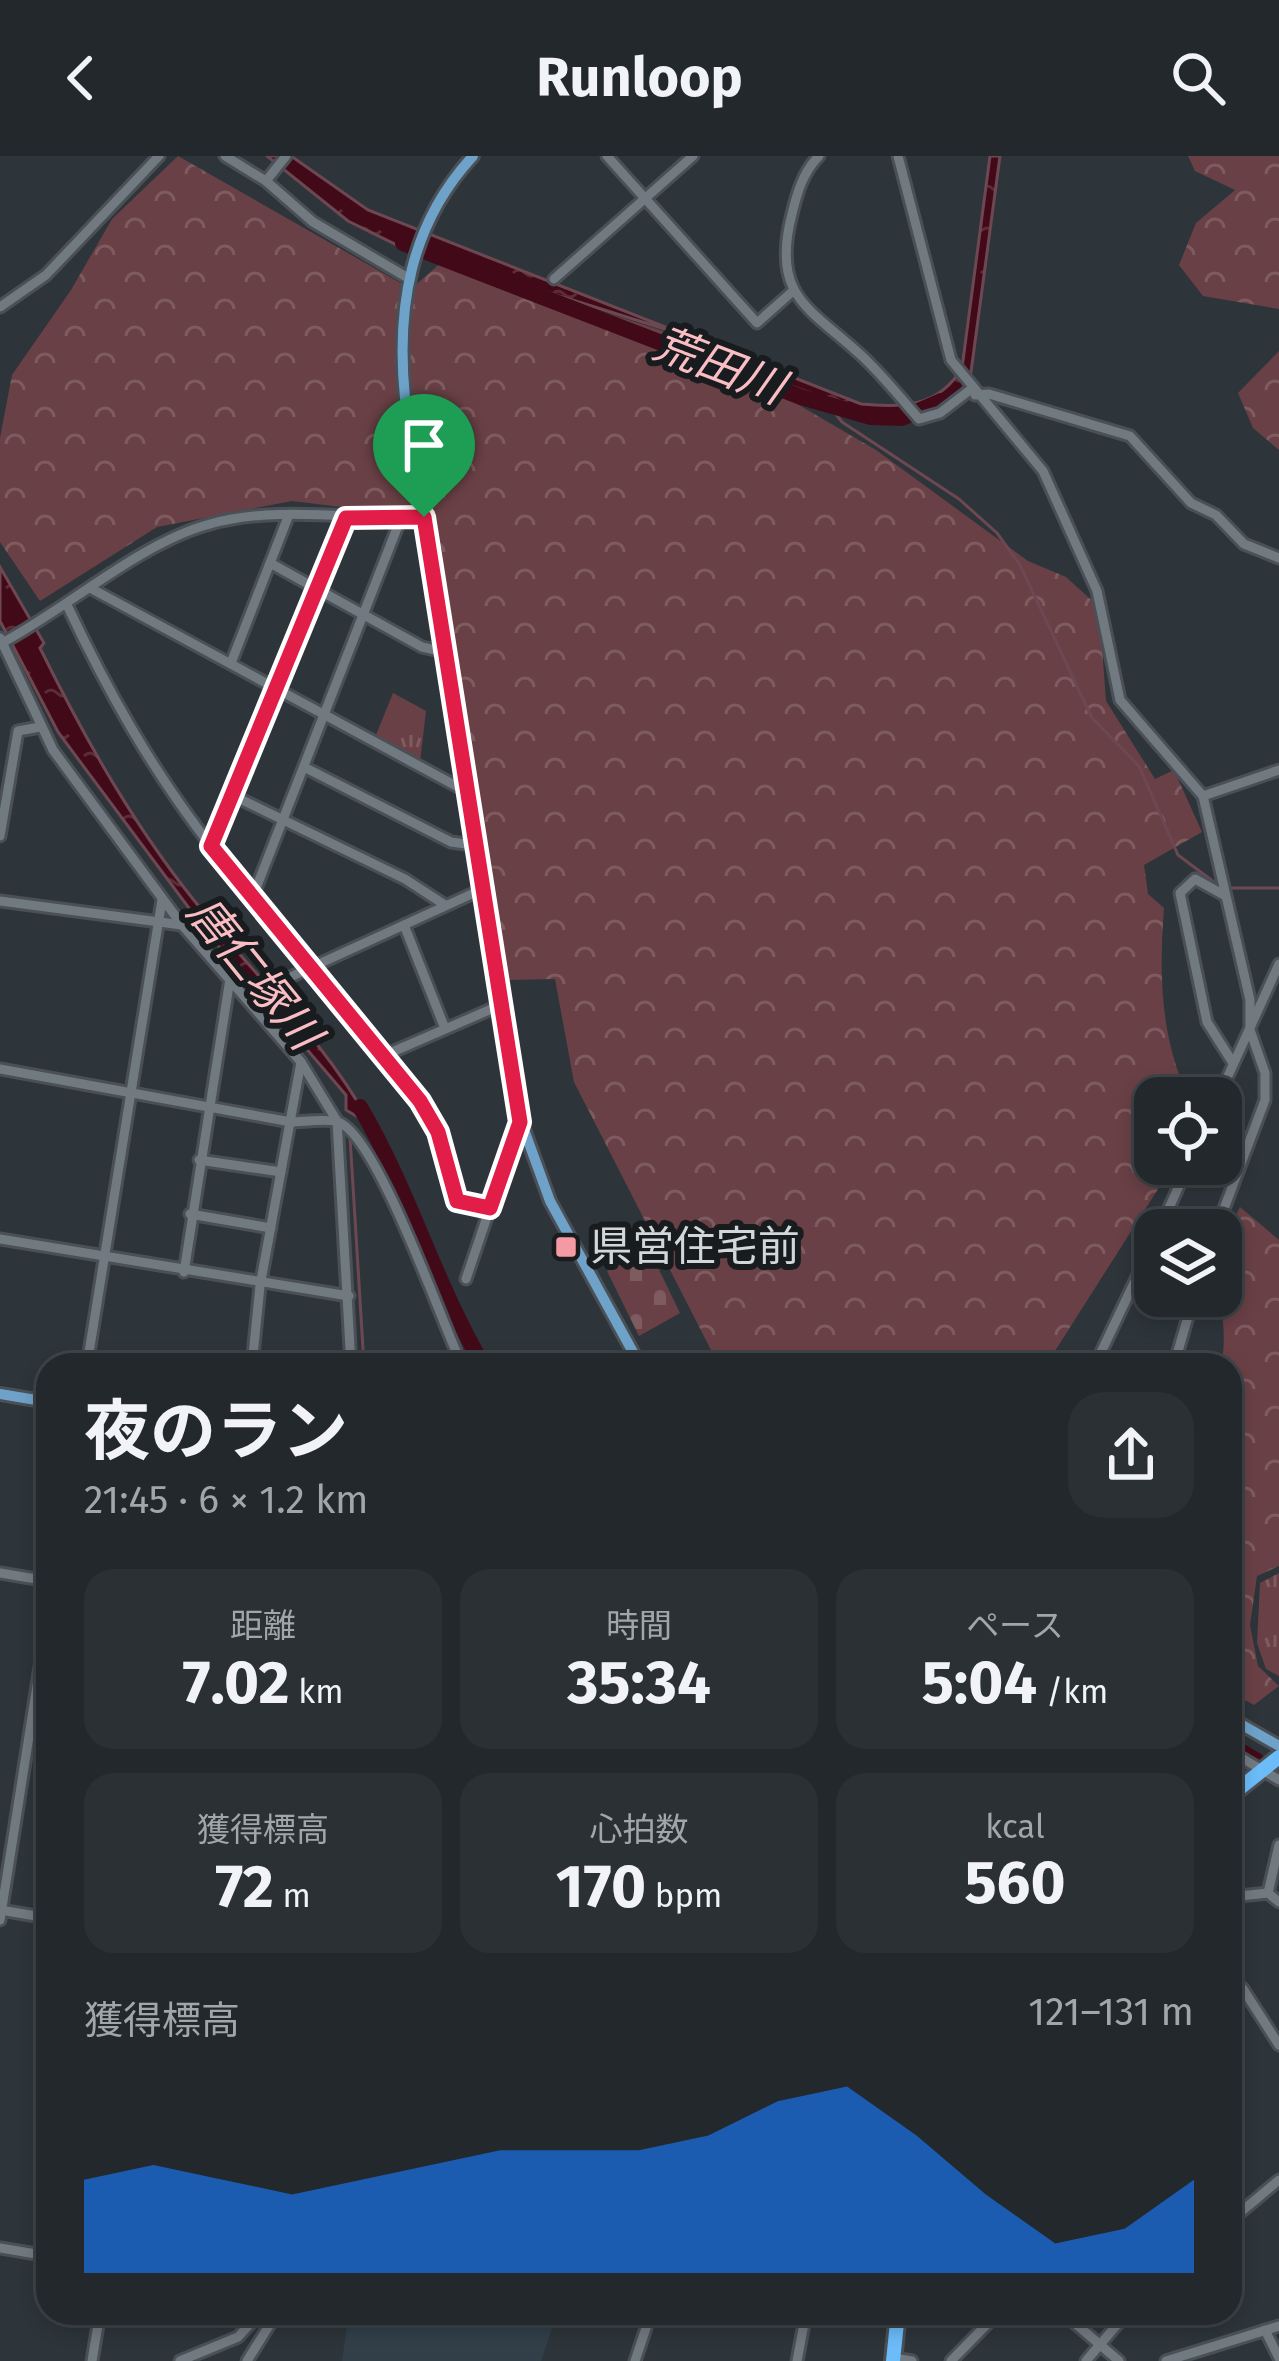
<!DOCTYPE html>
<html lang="ja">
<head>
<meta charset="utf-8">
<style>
  body { margin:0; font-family:"Fira Sans","Noto Sans JP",sans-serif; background:#2a3034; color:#f1f3f6; height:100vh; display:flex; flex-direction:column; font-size:45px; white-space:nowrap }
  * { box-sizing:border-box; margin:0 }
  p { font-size:39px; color:#a2a6a9 }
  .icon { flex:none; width:66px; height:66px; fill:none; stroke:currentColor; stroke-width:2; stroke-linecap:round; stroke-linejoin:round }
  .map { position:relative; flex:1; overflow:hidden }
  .side { position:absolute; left:36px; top:1197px; width:1206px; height:972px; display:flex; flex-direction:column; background:#22282c; border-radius:36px; box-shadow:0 6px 18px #0003,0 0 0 3px #3f4448 }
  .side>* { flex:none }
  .tools { position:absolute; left:1134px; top:921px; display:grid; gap:24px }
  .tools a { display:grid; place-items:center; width:108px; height:108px; border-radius:24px; background:#22282c; box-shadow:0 6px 18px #0003,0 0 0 3px #3f4448; font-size:60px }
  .pin { position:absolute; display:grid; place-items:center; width:102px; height:102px; color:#fff; margin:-123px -51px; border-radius:50% 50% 50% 0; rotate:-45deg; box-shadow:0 0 12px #0007 }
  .pin .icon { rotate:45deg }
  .round { display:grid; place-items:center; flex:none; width:126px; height:126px; border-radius:36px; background:#2a3034 }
  .summary { display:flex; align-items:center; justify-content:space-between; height:204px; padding:0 48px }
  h1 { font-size:66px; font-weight:700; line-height:90px }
  .figures { display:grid; grid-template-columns:repeat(3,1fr); gap:18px; height:204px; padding:12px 48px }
  .figures div { display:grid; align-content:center; border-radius:30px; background:#2a3034; text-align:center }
  .figures b { font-size:60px; font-weight:700 }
  .figures small { font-size:33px; font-weight:400 }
  .figures p { font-size:33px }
  .chart { height:336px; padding:24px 48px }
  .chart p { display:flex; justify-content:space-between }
  .chart svg { width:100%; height:216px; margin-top:12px; fill:#1a73e8; opacity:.7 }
  header { display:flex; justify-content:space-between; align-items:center; height:156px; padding:0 48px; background:#22282c; font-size:54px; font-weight:700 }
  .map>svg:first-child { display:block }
</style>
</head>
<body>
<header><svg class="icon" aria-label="back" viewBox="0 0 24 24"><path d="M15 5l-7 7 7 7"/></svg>Runloop<svg class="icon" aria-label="search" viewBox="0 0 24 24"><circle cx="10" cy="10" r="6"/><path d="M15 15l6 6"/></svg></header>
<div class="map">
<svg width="1279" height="2205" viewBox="0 0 1279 2205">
  <defs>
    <pattern id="grass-tufts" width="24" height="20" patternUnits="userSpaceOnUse" patternTransform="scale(3)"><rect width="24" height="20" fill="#694045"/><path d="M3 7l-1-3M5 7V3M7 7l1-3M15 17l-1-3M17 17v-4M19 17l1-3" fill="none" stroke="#7e5b5f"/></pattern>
    <pattern id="forest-crowns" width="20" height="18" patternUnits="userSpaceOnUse" patternTransform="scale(3)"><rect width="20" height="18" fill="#694045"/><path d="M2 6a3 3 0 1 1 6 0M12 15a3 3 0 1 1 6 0" fill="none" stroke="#7e5b5f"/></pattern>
    <pattern id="cemetery-stones" width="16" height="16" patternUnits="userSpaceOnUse" patternTransform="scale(3)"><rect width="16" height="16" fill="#694045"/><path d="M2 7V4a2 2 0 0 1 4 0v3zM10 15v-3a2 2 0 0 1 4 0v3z" fill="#7e5b5f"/></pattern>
    <pattern id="water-ripples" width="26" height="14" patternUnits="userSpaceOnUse" patternTransform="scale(3)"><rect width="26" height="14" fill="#420a18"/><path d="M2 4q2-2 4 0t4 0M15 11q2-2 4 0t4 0" fill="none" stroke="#5c2d39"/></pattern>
  </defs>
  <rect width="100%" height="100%" fill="#2d353a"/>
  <path fill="#323f49" d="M349 2157H557L541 2205H342Z"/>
  <g fill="url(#grass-tufts)">
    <path d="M393 537 426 555 420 606 376 579Z"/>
    <path d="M1279 1417V1520L1266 1513 1257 1487 1260 1427Z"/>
  </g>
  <g fill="url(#forest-crowns)">
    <path d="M178 0 411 133 443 105 682 181 876 294 1028 405 1066 421 1099 451 1106 545 1155 623 1174 614 1202 676 1144 709 1148 738 1164 752C1159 818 1160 882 1189 942H1155V1008H1174L1046 1209H704L712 1196 574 926 555 823 509 824 424 361 292 345 157 371 40 445 0 386V282L12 219 71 134 112 63Z"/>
    <path d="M1188 0H1279V153L1203 140 1179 109 1196 67 1235 34 1195 15Z"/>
    <path d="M1279 195V294L1253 272 1238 237Z"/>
    <path d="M1240 1051 1279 1084V1410L1257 1420 1250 1469 1258 1510 1279 1530 1254 1549 1230 1536V1384L1237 1356 1230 1329V1209H1221C1230 1170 1214 1133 1221 1095 1224 1080 1234 1064 1240 1051Z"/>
  </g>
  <path fill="url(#cemetery-stones)" d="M649 1093 680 1157 639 1180 607 1115Z"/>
  <g fill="url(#water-ripples)" stroke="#6d4852" stroke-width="3">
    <path d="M267 0H291L368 54 861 248C902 252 939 251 962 212L990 0H1000L971 216 962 234 932 254 901 259 856 253 757 218 684 179 397 89 348 65Z"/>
    <path d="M0 411 44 487 40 492C86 585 139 679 206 759 264 829 327 888 371 969L346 954V939L209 779 58 576 0 465Z"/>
  </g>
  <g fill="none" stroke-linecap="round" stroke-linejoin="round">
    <g stroke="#6d4852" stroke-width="3">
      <path d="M828 248 842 266 959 343 997 377 1020 409 1092 562 1139 610 1178 699 1218 729"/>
      <path d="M1227 732H1279"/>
      <path d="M350 981 364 1209"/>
      <path d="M194 2205 238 2187 268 2157"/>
    </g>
    <g stroke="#420a18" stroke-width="16">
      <path d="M403 87 801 241 871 261 902 262 941 245"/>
      <path d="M360 951C409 1034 434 1126 483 1209"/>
      <path d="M1230 1589 1257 1605"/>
    </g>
    <defs>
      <g id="minor">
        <path d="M225 0 266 25 313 66 408 122"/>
        <path d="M607 0 757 167 793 135"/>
        <path d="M819 0C803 16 797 37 792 58 770 142 812 153 863 201 883 220 901 242 919 263L940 257 970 234"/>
        <path d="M898 0 951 204 1043 315 1097 435 1120 544 1203 640 1250 844V874L1265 917V944L1216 1074"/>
        <path d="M266 25 286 0"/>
        <path d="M554 123 693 0"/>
        <path d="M0 151 46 119 159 0"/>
        <path d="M975 239 989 238 1130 280 1191 347 1216 359 1244 388 1279 402"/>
        <path d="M401 362 251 745 313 811 420 945 438 976 457 1045 490 1052 520 966"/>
        <path d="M270 407 422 491 449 497"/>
        <path d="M92 433 471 638"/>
        <path d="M67 449C108 536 152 614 211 690"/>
        <path d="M0 482 53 594 182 769 301 906 337 965 351 1209"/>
        <path d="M0 488C67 453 139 387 210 368 277 349 356 364 424 361"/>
        <path d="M231 507 288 361"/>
        <path d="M304 611 451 686 480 690"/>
        <path d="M234 640 405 723 445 749"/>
        <path d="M1203 640 1279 614"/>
        <path d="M0 680 18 575 40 571"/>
        <path d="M1224 739 1195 723 1180 737 1207 866 1233 907"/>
        <path d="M0 745 182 769"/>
        <path d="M251 745 211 690 347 362"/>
        <path d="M404 769 444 870"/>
        <path d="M252 849 275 828 487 731"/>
        <path d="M383 900 503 848"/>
        <path d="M0 913 291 966C304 966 326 962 338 966 377 979 441 1165 462 1209"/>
        <path d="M1218 942 1279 808"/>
        <path d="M199 1004 281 1016"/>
        <path d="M190 1058 271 1072"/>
        <path d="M1159 1074 1189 1008"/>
        <path d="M0 1083 349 1140"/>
        <path d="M184 1116 230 823"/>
        <path d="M466 1123 490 1052"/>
        <path d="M87 1209 162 744"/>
        <path d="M252 1209 260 1130 301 906"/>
        <path d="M1095 1209 1155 1083"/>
        <path d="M1174 1209 1194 1140"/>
        <path d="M0 1417 48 1425"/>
        <path d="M1230 1595 1279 1624"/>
        <path d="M1268 1737 1279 1689"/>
        <path d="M1230 1741 1268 1737 1279 1746"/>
        <path d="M0 1754 48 1762"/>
        <path d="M0 1764 48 1460"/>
        <path d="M1230 1823 1243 1833 1279 1889"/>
        <path d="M1230 1847 1243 1833"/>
        <path d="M1230 2065 1279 2024"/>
        <path d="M0 2092 48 2100"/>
        <path d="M1063 2157 1119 2205"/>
        <path d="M1265 2174 1279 2202"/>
        <path d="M894 2202 912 2205"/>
        <path d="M92 2205 100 2157"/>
        <path d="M180 2205 238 2181 260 2157"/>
        <path d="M247 2205 277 2157"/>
        <path d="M635 2205 651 2157"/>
        <path d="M797 2205 806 2157"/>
        <path d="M951 2205 998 2157"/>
        <path d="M1086 2205 1127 2157"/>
        <path d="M1166 2205 1279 2170"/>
      </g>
      <g id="major">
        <path d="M473 0C410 68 396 152 405 242L487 731 518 957 550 1045 640 1209"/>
        <path d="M0 1238 48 1246"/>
        <path d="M1230 1562 1279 1590"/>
      </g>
      <g id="highway">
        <path d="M1230 1640 1279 1601"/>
        <path d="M893 2205 898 2157"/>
      </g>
    </defs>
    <use href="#minor" stroke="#4a5056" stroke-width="15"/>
    <use href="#major" stroke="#4a5056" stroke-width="16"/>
    <use href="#highway" stroke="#4a5056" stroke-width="20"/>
    <use href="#minor" stroke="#727a81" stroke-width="9"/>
    <use href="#major" stroke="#6ea2c9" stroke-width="10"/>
    <use href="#highway" stroke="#6bbcf9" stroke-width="14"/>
  </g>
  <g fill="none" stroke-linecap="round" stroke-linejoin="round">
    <defs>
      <path id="route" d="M424 361 520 966 490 1052 457 1045 438 976 420 945 211 690 346 362Z"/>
    </defs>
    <use href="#route" stroke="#fff" stroke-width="24"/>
    <use href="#route" stroke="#e11d48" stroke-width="15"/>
  </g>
  <rect fill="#f49aa5" stroke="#181c1e" stroke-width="4.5" x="554" y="1079" width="24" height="24" rx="6"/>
  <g text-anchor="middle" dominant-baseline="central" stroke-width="12" stroke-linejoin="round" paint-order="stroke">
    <g font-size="42" fill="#d2d7da" stroke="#181c1e" text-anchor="start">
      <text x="590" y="1091">県営住宅前</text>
    </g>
    <g font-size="45" font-style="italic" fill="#f9bdc3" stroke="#181c1e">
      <text transform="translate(719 210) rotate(21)">荒田川</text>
      <text transform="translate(254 817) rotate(51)">唐仁塚川</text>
    </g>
  </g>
</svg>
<div class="tools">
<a><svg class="icon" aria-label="locate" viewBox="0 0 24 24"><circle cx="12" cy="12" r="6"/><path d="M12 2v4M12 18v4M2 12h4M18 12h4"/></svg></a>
<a><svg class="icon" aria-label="layers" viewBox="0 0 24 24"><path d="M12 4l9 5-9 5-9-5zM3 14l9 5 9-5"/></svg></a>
</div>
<div class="pin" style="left:424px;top:361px;background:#1e9e55"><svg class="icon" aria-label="arrive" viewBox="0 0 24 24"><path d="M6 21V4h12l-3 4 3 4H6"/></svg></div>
<section class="side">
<div class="summary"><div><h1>夜のラン</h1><p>21:45 · 6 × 1.2 km</p></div><a class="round"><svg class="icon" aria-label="share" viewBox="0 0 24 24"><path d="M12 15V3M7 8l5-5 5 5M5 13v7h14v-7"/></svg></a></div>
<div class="figures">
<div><p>距離</p><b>7.02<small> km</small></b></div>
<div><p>時間</p><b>35:34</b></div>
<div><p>ペース</p><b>5:04<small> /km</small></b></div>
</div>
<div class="figures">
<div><p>獲得標高</p><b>72<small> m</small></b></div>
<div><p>心拍数</p><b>170<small> bpm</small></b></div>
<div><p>kcal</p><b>560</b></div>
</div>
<div class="chart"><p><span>獲得標高</span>121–131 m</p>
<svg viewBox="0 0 160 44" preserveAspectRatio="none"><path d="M0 44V25L10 22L20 25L30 28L40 25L50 22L60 19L70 19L80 19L90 16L100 9L110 6L120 16L130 28L140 38L150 35L160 25V44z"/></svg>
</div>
</section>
</div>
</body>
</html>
